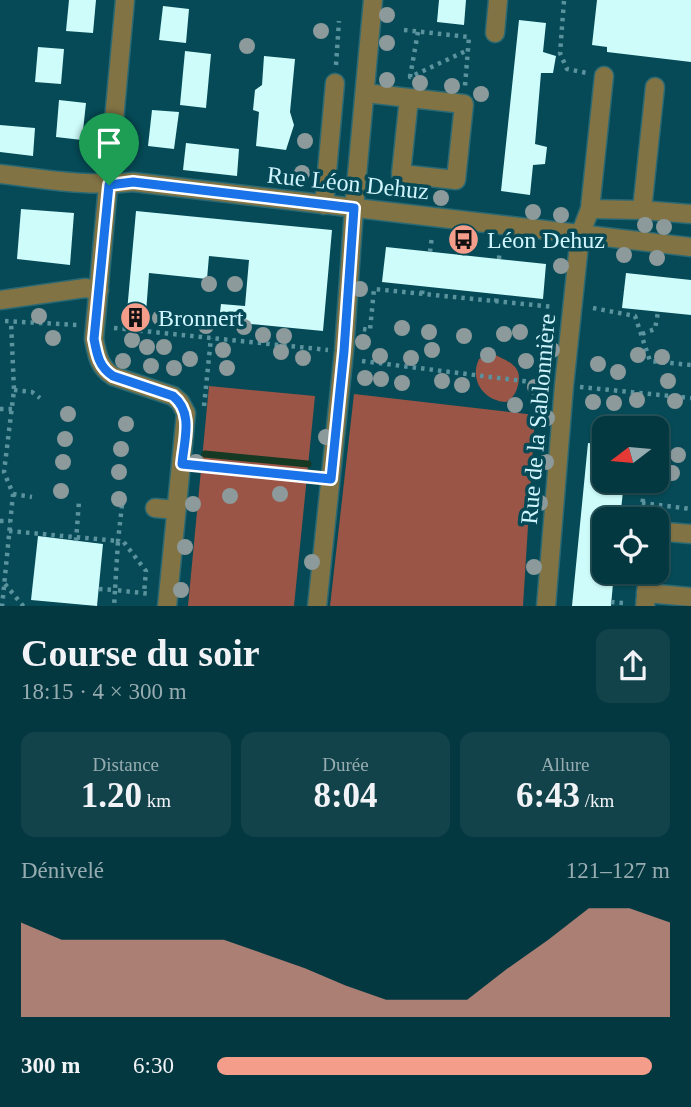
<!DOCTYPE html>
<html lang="fr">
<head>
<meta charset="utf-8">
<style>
  body { margin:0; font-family:Georgia,serif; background:#12434b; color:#f1f3f6; height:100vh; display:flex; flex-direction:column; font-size:26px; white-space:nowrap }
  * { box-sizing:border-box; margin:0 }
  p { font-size:23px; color:#97acb1 }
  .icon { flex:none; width:38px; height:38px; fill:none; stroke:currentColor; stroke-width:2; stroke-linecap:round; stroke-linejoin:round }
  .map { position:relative; height:606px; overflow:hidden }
  .drawer { display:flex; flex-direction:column; background:#043840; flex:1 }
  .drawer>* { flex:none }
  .needle { width:46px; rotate:254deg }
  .controls { position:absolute; left:592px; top:416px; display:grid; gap:14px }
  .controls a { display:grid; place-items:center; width:77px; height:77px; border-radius:14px; background:#043840; box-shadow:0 2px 5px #0004,0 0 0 2px #255259; font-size:35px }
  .pin { position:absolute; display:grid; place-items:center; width:60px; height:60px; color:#fff; margin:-72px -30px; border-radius:50% 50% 50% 0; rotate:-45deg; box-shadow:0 0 7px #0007 }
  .pin .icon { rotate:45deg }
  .round { display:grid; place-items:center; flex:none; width:74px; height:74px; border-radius:14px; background:#12434b }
  .overview { display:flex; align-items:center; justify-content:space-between; height:119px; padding:0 21px }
  h1 { font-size:38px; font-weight:700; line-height:52px }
  .metrics { display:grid; grid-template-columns:repeat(3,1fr); gap:10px; height:119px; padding:7px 21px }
  .metrics div { display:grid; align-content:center; border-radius:14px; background:#12434b; text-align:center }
  .metrics b { font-size:35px; font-weight:700 }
  .metrics small { font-size:19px; font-weight:400 }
  .metrics p { font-size:19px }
  .chart { height:196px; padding:14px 21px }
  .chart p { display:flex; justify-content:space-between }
  .chart svg { width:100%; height:126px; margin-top:7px; fill:#f49d8b; opacity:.7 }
  ul { padding:0 21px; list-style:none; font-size:23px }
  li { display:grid; grid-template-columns:112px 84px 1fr; align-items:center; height:52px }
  li i { height:18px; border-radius:9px; background:#f49d8b }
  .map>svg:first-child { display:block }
</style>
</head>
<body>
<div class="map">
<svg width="691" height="607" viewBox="0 0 691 607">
  <rect width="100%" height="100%" fill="#054a56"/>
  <g fill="#9a5546">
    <path d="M493 354C508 361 523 366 518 385 516 393 513 398 506 402 484 401 469 380 479 359Z"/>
    <path d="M209 386 315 396 294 606H188Z"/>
    <path d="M354 394 535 415 523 606H330Z"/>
  </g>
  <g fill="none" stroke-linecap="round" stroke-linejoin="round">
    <path stroke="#153922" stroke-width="7" d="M205 454 308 464"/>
  </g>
  <g fill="#cdfcfa">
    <path d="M69 0H96L93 33 66 31Z"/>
    <path d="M439 0H466L464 25 437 22Z"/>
    <path d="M597 0H691V62L607 52V47L592 45Z"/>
    <path d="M163 6 189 9 186 43 159 40Z"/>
    <path d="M519 20 546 23 543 52 556 56 553 73H541L535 144 547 147 545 164 533 165 530 195 501 191Z"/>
    <path d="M38 47 64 49 61 84 35 82Z"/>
    <path d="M185 51 211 54 206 108 180 105Z"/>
    <path d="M264 56 295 59 290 112 294 125 286 150 256 146 259 112 253 110 255 90 262 85Z"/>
    <path d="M59 100 86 103 82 140 56 137Z"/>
    <path d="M152 110 179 112 174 149 148 146Z"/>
    <path d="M0 125 35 128 33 156 0 152Z"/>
    <path d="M186 143 239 149 237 176 183 170Z"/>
    <path d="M21 209 74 213 70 265 17 259Z"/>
    <path d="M136 211 332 230 323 331 219 321 221 304 245 306 249 260 209 256 207 279 149 273 146 313H144L143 325 126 323Z"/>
    <path d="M386 247 546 264 543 299 382 282Z"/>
    <path d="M626 273 691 280V315L622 308Z"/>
    <path d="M588 443 604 445V481H624L620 520H604V572H614L611 606H572Z"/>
    <path d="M38 536 103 544 97 606 31 600Z"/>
  </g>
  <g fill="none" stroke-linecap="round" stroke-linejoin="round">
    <defs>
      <g id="minor">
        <path d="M125 0 94 339C97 355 99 367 113 376L173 396 180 402 186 413 167 607"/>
        <path d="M495 33 498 0"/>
        <path d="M365 93 464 104 456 180 401 174 409 98"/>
        <path d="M0 174C44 179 88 187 133 182L691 247"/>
        <path d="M324 205 335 83"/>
        <path d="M590 209 642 210 691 214"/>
        <path d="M642 210 655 87"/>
        <path d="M0 300 85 288 99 290"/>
        <path d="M155 508 176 510"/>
        <path d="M656 531 691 534"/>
        <path d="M646 593 691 597"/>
        <path d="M317 607 344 351 354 208 373 0"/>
        <path d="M546 607 564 386 580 235 590 209 604 76"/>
        <path d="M645 607 648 572"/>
      </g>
    </defs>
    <use href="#minor" stroke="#2a6974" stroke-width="21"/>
    <g stroke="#5a929d" stroke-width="4.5" stroke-dasharray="3.5 5" stroke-linecap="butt">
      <path d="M564 1 560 53 567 69 587 73"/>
      <path d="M404 30 469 37 465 86"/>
      <path d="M418 32 410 77 468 50"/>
      <path d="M336 65 339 21"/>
      <path d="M430 252 432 236"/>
      <path d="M499 259 500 243"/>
      <path d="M422 294 423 286"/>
      <path d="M496 302 497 294"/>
      <path d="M593 308 635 316 650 361 691 365"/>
      <path d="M5 321 77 325"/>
      <path d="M114 328 328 350"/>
      <path d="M363 329 370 330 374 289 554 307"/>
      <path d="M642 334 655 329 658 312"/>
      <path d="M362 361 547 384"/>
      <path d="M580 387 691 398"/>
      <path d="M14 390 32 392 40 398"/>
      <path d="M204 406 211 338"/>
      <path d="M0 409H12"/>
      <path d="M197 465 313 477"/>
      <path d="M13 494 32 497"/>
      <path d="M642 503 691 509"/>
      <path d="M122 505 118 541H123L146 571 144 593"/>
      <path d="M621 514 641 516 645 481"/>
      <path d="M0 521H10"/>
      <path d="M9 531 118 541 115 590 151 594"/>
      <path d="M76 541 79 501"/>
      <path d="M5 584 24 607"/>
      <path d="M99 589 115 590 114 607"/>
      <path d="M611 602 624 603"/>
      <path d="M2 607 13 494 4 472 14 390 11 321"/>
    </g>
    <use href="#minor" stroke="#827344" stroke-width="18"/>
  </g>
  <g fill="#8d9a9c">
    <circle cx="387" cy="15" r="8"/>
    <circle cx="321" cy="31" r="8"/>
    <circle cx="387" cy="43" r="8"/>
    <circle cx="247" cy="46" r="8"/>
    <circle cx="387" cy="80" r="8"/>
    <circle cx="420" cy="83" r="8"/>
    <circle cx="452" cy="86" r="8"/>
    <circle cx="481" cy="94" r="8"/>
    <circle cx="305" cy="141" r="8"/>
    <circle cx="302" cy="173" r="8"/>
    <circle cx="441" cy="198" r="8"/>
    <circle cx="533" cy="212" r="8"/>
    <circle cx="561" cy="215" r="8"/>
    <circle cx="645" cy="225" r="8"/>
    <circle cx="664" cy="227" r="8"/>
    <circle cx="624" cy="255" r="8"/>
    <circle cx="657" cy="258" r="8"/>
    <circle cx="561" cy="266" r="8"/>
    <circle cx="209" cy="284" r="8"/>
    <circle cx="235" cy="284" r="8"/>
    <circle cx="360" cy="289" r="8"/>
    <circle cx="39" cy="316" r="8"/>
    <circle cx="160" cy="318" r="8"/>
    <circle cx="178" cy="321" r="8"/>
    <circle cx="206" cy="326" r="8"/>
    <circle cx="244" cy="327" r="8"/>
    <circle cx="402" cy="328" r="8"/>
    <circle cx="429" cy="332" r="8"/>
    <circle cx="520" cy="332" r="8"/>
    <circle cx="504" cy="334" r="8"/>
    <circle cx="263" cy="335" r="8"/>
    <circle cx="284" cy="336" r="8"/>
    <circle cx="464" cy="336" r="8"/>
    <circle cx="53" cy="338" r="8"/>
    <circle cx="132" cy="340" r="8"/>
    <circle cx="363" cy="342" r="8"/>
    <circle cx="147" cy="347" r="8"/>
    <circle cx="164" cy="347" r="8"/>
    <circle cx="223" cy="350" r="8"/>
    <circle cx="432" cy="350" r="8"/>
    <circle cx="552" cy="350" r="8"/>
    <circle cx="281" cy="352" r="8"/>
    <circle cx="488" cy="355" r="8"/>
    <circle cx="638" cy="355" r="8"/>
    <circle cx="380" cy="356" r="8"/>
    <circle cx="662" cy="357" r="8"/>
    <circle cx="303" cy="358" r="8"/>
    <circle cx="411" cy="358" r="8"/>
    <circle cx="190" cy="359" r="8"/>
    <circle cx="123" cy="361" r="8"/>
    <circle cx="526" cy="361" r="8"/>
    <circle cx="598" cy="364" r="8"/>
    <circle cx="151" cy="366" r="8"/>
    <circle cx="174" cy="368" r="8"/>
    <circle cx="227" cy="368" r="8"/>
    <circle cx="618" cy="372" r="8"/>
    <circle cx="365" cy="378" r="8"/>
    <circle cx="381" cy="379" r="8"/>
    <circle cx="442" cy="381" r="8"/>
    <circle cx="668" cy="381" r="8"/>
    <circle cx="402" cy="383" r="8"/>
    <circle cx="462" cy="385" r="8"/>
    <circle cx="535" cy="387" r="8"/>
    <circle cx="637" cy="400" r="8"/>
    <circle cx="675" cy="401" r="8"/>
    <circle cx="593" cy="402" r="8"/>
    <circle cx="614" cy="403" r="8"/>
    <circle cx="515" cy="405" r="8"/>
    <circle cx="68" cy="414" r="8"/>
    <circle cx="547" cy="418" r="8"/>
    <circle cx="126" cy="424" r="8"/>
    <circle cx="326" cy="437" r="8"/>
    <circle cx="65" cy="439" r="8"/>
    <circle cx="121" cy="449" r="8"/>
    <circle cx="678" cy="455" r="8"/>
    <circle cx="63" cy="462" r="8"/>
    <circle cx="196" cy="462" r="8"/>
    <circle cx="546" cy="462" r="8"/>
    <circle cx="119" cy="472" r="8"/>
    <circle cx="672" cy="473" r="8"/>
    <circle cx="61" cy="491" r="8"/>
    <circle cx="280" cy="494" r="8"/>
    <circle cx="230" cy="496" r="8"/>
    <circle cx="119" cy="499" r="8"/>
    <circle cx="540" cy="503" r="8"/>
    <circle cx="193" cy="504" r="8"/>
    <circle cx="185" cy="547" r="8"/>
    <circle cx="312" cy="562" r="8"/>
    <circle cx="534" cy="567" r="8"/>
    <circle cx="181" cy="590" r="8"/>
  </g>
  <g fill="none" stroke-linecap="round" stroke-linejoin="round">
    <defs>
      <path id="route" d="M133 182 354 208 344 351 331 479 182 464C184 440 194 413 173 396L113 376C99 367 97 355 94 339L109 185Z"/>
    </defs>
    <use href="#route" stroke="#fff" stroke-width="14"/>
    <use href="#route" stroke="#1a73e8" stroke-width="9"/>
  </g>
  <defs>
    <symbol id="bus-disc" viewBox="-11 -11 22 22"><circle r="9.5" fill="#f49d8b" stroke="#054a56"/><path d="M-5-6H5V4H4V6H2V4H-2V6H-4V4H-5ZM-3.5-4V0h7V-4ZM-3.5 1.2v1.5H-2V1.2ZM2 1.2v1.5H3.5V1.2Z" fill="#111"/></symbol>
    <symbol id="building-disc" viewBox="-11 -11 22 22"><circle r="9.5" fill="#f49d8b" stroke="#054a56"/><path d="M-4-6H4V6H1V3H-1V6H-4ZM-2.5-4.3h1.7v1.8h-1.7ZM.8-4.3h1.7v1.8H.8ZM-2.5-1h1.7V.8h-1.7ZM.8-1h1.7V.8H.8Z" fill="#111"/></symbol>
  </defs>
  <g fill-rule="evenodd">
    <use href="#bus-disc" x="446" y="222" width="35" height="35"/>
    <use href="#building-disc" x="118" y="300" width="35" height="35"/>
  </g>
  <g text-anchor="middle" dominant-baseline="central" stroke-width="7" stroke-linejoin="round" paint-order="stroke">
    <g font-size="24" fill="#d0f5fe" stroke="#054a56">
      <text transform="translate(348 183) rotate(6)">Rue Léon Dehuz</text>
      <text transform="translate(538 419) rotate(-85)">Rue de la Sablonnière</text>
    </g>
    <g font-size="24" fill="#d0f5fe" stroke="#054a56" text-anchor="start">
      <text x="487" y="240">Léon Dehuz</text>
      <text x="158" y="318">Bronnert</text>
    </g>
  </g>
</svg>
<div class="controls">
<a><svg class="needle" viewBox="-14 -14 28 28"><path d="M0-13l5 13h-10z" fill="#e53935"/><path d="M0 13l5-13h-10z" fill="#97acb1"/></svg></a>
<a><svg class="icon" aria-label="locate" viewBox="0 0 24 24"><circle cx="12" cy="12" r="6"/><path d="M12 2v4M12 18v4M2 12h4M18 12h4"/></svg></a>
</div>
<div class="pin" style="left:109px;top:185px;background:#1e9e55"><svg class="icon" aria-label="arrive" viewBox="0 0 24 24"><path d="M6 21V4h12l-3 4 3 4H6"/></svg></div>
</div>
<section class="drawer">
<div class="overview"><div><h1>Course du soir</h1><p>18:15 · 4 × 300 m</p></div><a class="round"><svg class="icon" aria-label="share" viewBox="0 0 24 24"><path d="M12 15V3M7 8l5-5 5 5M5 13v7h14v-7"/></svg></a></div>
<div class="metrics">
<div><p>Distance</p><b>1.20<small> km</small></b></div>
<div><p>Durée</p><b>8:04</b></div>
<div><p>Allure</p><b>6:43<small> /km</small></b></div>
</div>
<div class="chart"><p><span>Dénivelé</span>121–127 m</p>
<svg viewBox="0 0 160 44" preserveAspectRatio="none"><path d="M0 44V11L10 17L20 17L30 17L40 17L50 17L60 22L70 27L80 33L90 38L100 38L110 38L120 27L130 17L140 6L150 6L160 11V44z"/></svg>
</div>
<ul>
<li><b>300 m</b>6:30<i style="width:96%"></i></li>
</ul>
</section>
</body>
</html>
